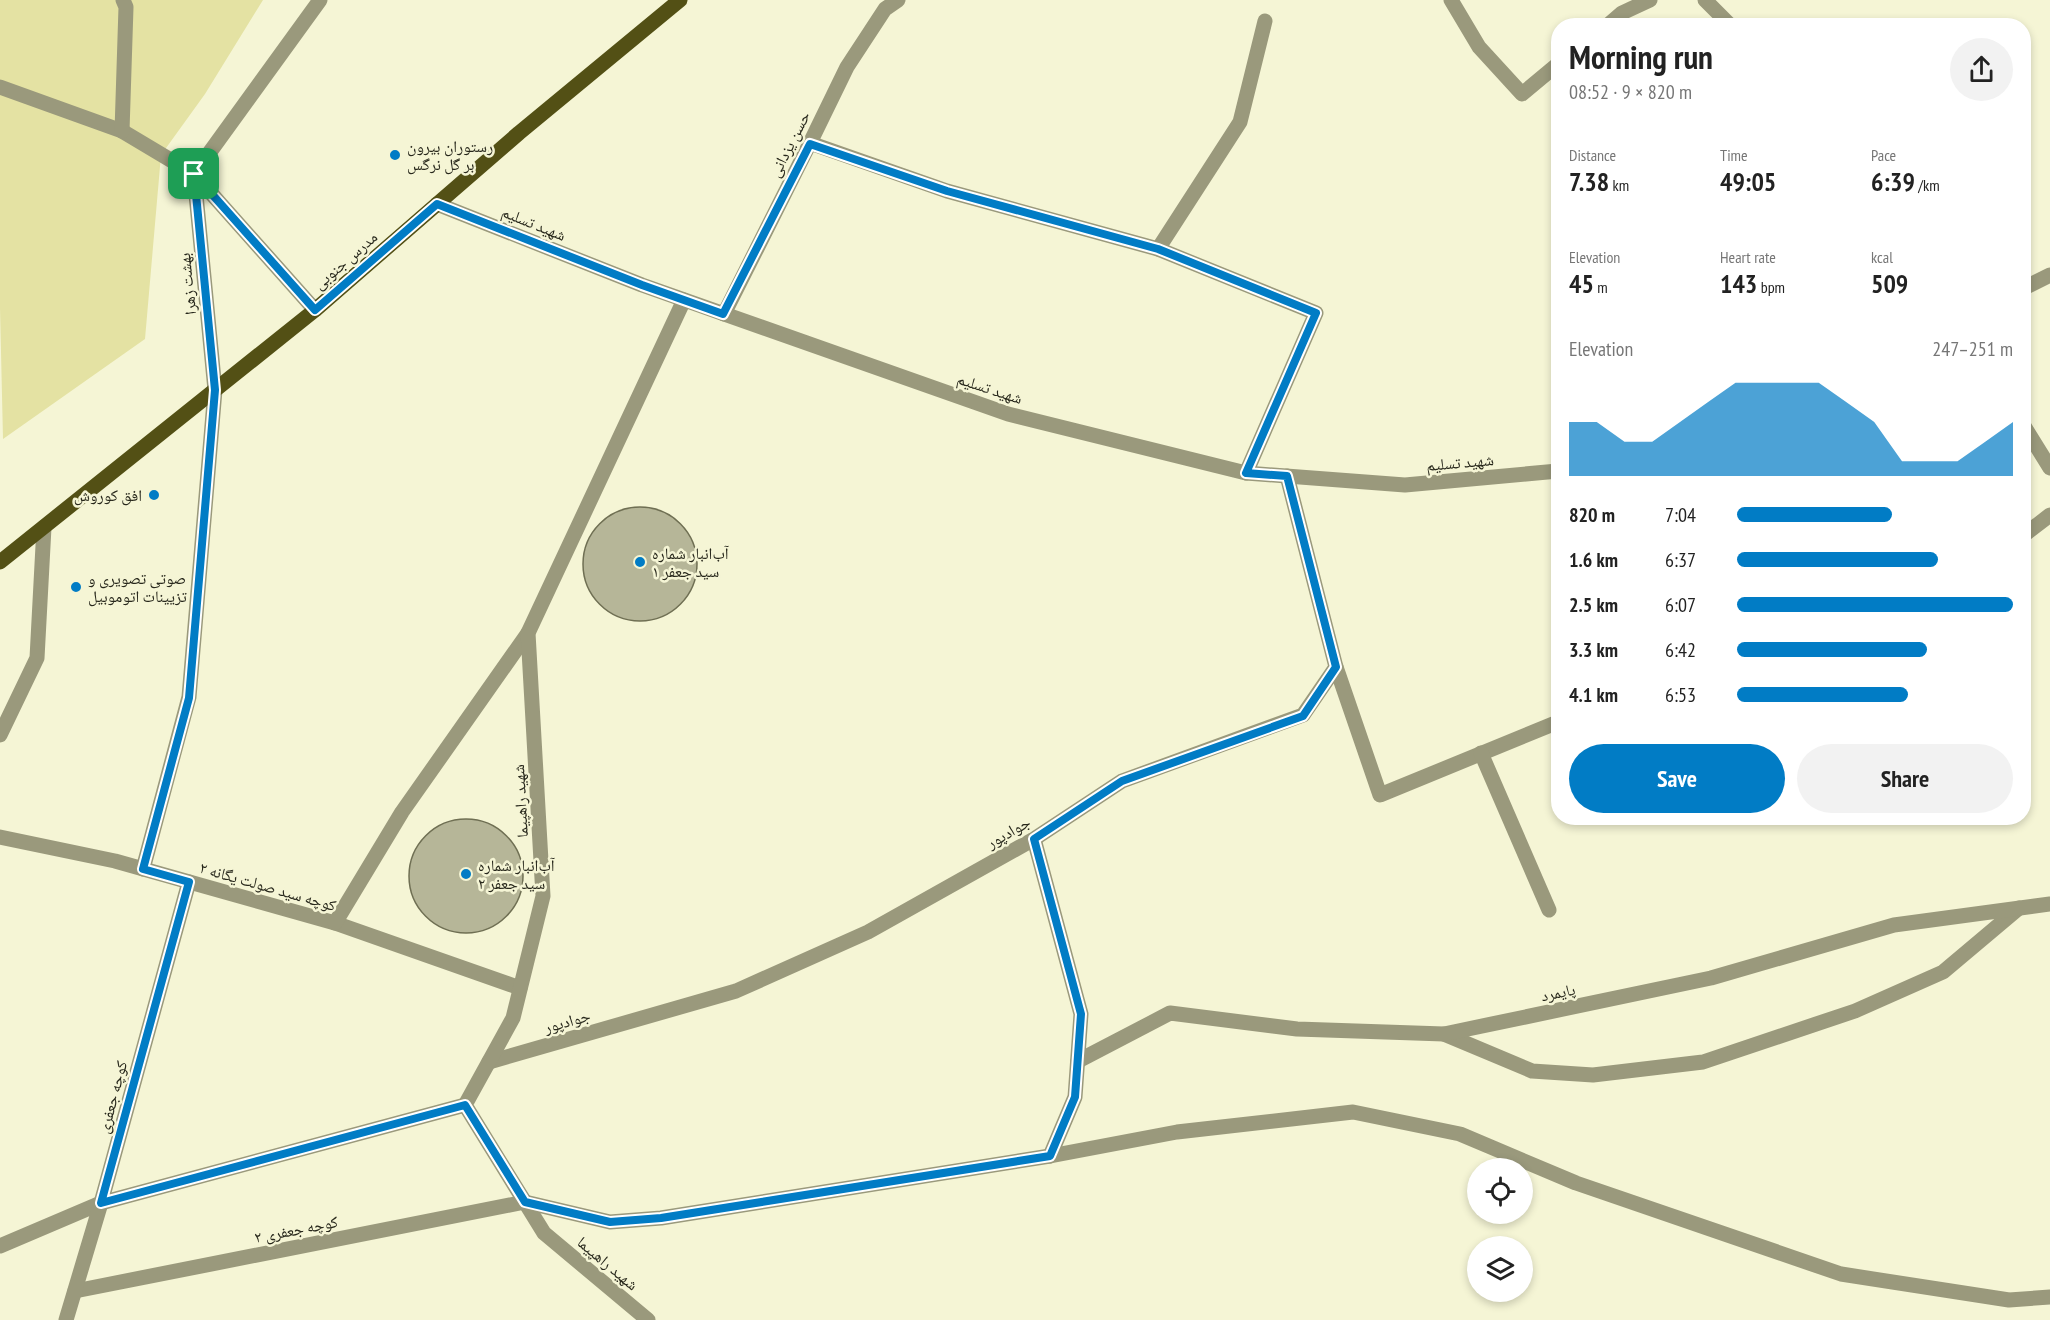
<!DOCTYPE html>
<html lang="en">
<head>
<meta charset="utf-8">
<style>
  body { margin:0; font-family:"PT Sans Narrow","Noto Naskh Arabic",sans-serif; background:#f2f2f2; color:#222; height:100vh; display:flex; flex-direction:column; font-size:22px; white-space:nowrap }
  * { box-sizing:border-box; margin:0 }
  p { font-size:20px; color:#767676 }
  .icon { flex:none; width:33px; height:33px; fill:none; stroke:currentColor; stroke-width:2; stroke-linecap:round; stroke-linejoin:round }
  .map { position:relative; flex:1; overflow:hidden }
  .panel { position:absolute; left:1551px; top:18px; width:480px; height:807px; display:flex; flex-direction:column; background:#fff; border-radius:24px; box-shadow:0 3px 9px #0003 }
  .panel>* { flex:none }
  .buttons { position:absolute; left:1467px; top:1158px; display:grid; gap:12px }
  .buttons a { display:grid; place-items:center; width:66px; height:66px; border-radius:50%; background:#fff; box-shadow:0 3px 9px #0003; font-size:30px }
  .pin { position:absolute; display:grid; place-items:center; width:51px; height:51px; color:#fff; margin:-26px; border-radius:12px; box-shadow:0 3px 9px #0006 }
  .round { display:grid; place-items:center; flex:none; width:63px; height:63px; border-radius:32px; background:#f2f2f2 }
  .summary { display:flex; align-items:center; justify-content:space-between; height:102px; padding:0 18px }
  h1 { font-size:33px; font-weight:600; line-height:45px }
  .metrics { display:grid; grid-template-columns:repeat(3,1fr); gap:9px; height:102px; padding:6px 18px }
  .metrics div { display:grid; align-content:center }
  .metrics b { font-size:26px; font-weight:600 }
  .metrics small { font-size:16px; font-weight:400 }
  .metrics p { font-size:16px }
  .chart { height:168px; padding:12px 18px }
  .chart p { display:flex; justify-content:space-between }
  .chart svg { width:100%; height:108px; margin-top:6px; fill:#017cc5; opacity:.7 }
  .cta { display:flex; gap:12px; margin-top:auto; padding:12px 18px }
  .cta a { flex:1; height:69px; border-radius:36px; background:#017cc5; color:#fff; font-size:24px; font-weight:600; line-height:69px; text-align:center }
  .cta a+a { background:#f2f2f2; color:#222 }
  ul { padding:0 18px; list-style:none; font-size:20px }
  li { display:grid; grid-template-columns:96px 72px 1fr; align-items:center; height:45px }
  li i { height:15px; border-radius:8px; background:#017cc5 }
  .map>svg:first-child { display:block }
</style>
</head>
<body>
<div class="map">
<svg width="2050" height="1320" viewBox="0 0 2050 1320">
  <rect width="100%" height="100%" fill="#f5f5d5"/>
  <path fill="#e4e2a3" d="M0 0H263L205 94 161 155 145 339 3 439 0 308Z"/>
  <g fill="#b6b698" stroke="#6f6f53" stroke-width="1.5">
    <circle cx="640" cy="564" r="57"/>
    <circle cx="466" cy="876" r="57"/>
  </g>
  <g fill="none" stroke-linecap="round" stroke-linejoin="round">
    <g stroke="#9a997c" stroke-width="15">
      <path d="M1451 0 1479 47 1522 94 1558 64"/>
      <path d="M1705 0 1731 26"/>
      <path d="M1607 26 1622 13 1650 0"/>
      <path d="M0 87 122 131 194 174 315 310"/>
      <path d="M122 131 126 7 123 0"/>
      <path d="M810 143 947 191 1158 249 1316 313 1246 473"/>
      <path d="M437 204 642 285 1008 414 1246 473 1405 485 1558 471"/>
      <path d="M1158 249 1240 122 1265 21"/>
      <path d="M2024 288 2050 275"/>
      <path d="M724 314 810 143 847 67 885 9 898 0"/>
      <path d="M2024 426 2050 468"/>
      <path d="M2024 535 2050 515"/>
      <path d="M1336 667 1380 795 1558 722"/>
      <path d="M0 735 37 658 44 527"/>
      <path d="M1481 753 1549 910"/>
      <path d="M0 837 115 861 335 923 520 988"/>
      <path d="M1034 839 1081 1014 1075 1097 1050 1156"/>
      <path d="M143 869 189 697 215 390 194 174 320 0"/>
      <path d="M335 923 402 812 528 633"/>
      <path d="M1444 1034 1532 1071 1593 1075 1703 1062 1855 1011 1943 972 2019 908"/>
      <path d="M1078 1061 1170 1013 1297 1029 1444 1034 1711 978 1894 925 2050 904"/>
      <path d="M489 1062 736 991 868 932 1034 839 1122 781 1303 715 1336 667 1287 476"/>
      <path d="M0 1246 101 1203 465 1105"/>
      <path d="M75 1291 525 1202 610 1222 661 1218 1050 1156 1177 1132 1353 1112 1460 1134 1576 1183 1841 1274 2009 1300 2050 1297"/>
      <path d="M66 1320 101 1203 189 882"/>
      <path d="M648 1320 544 1233 465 1105 513 1018 543 896 528 633 684 300"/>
    </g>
    <path stroke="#535015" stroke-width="15" d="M0 562 315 310 519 133 680 0"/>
  </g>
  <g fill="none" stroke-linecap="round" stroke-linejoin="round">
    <defs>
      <path id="route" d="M810 144 947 191 1158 249 1316 313 1246 473 1287 476 1336 667 1303 716 1122 781 1034 839 1081 1014 1075 1097 1050 1156 661 1218 610 1222 525 1202 465 1105 101 1203 189 882 143 869 189 698 215 390 194 174 315 310 437 204 642 285 723 314Z"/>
    </defs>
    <use href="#route" stroke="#fff" stroke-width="12"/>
    <use href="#route" stroke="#017cc5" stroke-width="8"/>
  </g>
  <g fill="#017cc5" stroke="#f5f5d5" stroke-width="2">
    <circle cx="395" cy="155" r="6"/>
    <circle cx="154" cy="495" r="6"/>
    <circle cx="640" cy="562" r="6"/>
    <circle cx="76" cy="587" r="6"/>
    <circle cx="466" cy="874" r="6"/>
  </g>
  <g text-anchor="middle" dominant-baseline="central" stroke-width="5" stroke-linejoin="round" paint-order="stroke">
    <g font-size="16" fill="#27271b" stroke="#f5f5d5">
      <text transform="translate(789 144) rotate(-63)">حسن یزدانی</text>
      <text transform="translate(534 223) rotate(22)">شهید تسلیم</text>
      <text transform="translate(345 260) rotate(-41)">مدرس جنوبی</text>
      <text transform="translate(187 284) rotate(-96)">بهشت زهرا</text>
      <text transform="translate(990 388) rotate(18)">شهید تسلیم</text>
      <text transform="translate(1460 462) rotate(-5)">شهید تسلیم</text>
      <text transform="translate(520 801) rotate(-93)">شهید راهپیما</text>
      <text transform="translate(1008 832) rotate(-30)">جوادپور</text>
      <text transform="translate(268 886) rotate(16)">کوچه سید صولت یگانه ۲</text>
      <text transform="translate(1558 992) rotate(-12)">پایمرد</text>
      <text transform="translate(567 1021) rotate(-16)">جوادپور</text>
      <text transform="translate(112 1097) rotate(-75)">کوچه جعفری</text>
      <text transform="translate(296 1229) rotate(-11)">کوچه جعفری ۲</text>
      <text transform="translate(608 1263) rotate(40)">شهید راهپیما</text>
    </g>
    <g font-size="16" fill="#27271b" stroke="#f5f5d5" text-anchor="start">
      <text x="407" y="146">رستوران بیرون<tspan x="407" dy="18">بر گل نرگس</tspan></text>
      <text x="142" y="495" text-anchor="end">افق کوروش</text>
      <text x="652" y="553">آب‌انبار شماره<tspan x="652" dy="18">۱ سید جعفر</tspan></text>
      <text x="88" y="578">صوتی تصویری و<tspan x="88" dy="18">تزیینات اتوموبیل</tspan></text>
      <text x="478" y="865">آب‌انبار شماره<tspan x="478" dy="18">۲ سید جعفر</tspan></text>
    </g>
  </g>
</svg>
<div class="buttons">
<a><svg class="icon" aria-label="locate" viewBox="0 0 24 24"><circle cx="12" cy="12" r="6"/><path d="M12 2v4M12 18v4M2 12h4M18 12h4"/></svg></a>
<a><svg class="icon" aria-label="layers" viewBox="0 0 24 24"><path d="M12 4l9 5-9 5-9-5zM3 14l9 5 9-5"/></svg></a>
</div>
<div class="pin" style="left:194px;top:174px;background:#1e9e55"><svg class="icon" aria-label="arrive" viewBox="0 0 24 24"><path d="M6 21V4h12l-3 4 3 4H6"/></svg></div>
<section class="panel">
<div class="summary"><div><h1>Morning run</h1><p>08:52 · 9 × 820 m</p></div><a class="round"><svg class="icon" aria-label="share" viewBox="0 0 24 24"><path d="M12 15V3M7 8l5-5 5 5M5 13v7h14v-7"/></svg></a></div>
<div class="metrics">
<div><p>Distance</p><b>7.38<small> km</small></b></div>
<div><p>Time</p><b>49:05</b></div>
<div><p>Pace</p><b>6:39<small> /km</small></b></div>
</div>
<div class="metrics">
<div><p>Elevation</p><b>45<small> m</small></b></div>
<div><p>Heart rate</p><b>143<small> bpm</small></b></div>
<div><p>kcal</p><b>509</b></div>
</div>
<div class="chart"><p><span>Elevation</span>247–251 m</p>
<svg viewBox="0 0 160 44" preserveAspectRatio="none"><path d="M0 44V22L10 22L20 30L30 30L40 22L50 14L60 6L70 6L80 6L90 6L100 14L110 22L120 38L130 38L140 38L150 30L160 22V44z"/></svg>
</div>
<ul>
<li><b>820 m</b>7:04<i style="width:56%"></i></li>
<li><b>1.6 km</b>6:37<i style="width:73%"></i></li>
<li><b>2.5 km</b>6:07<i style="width:100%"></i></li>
<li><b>3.3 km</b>6:42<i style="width:69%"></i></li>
<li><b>4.1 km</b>6:53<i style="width:62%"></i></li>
</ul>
<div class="cta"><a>Save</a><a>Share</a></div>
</section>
</div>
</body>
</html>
